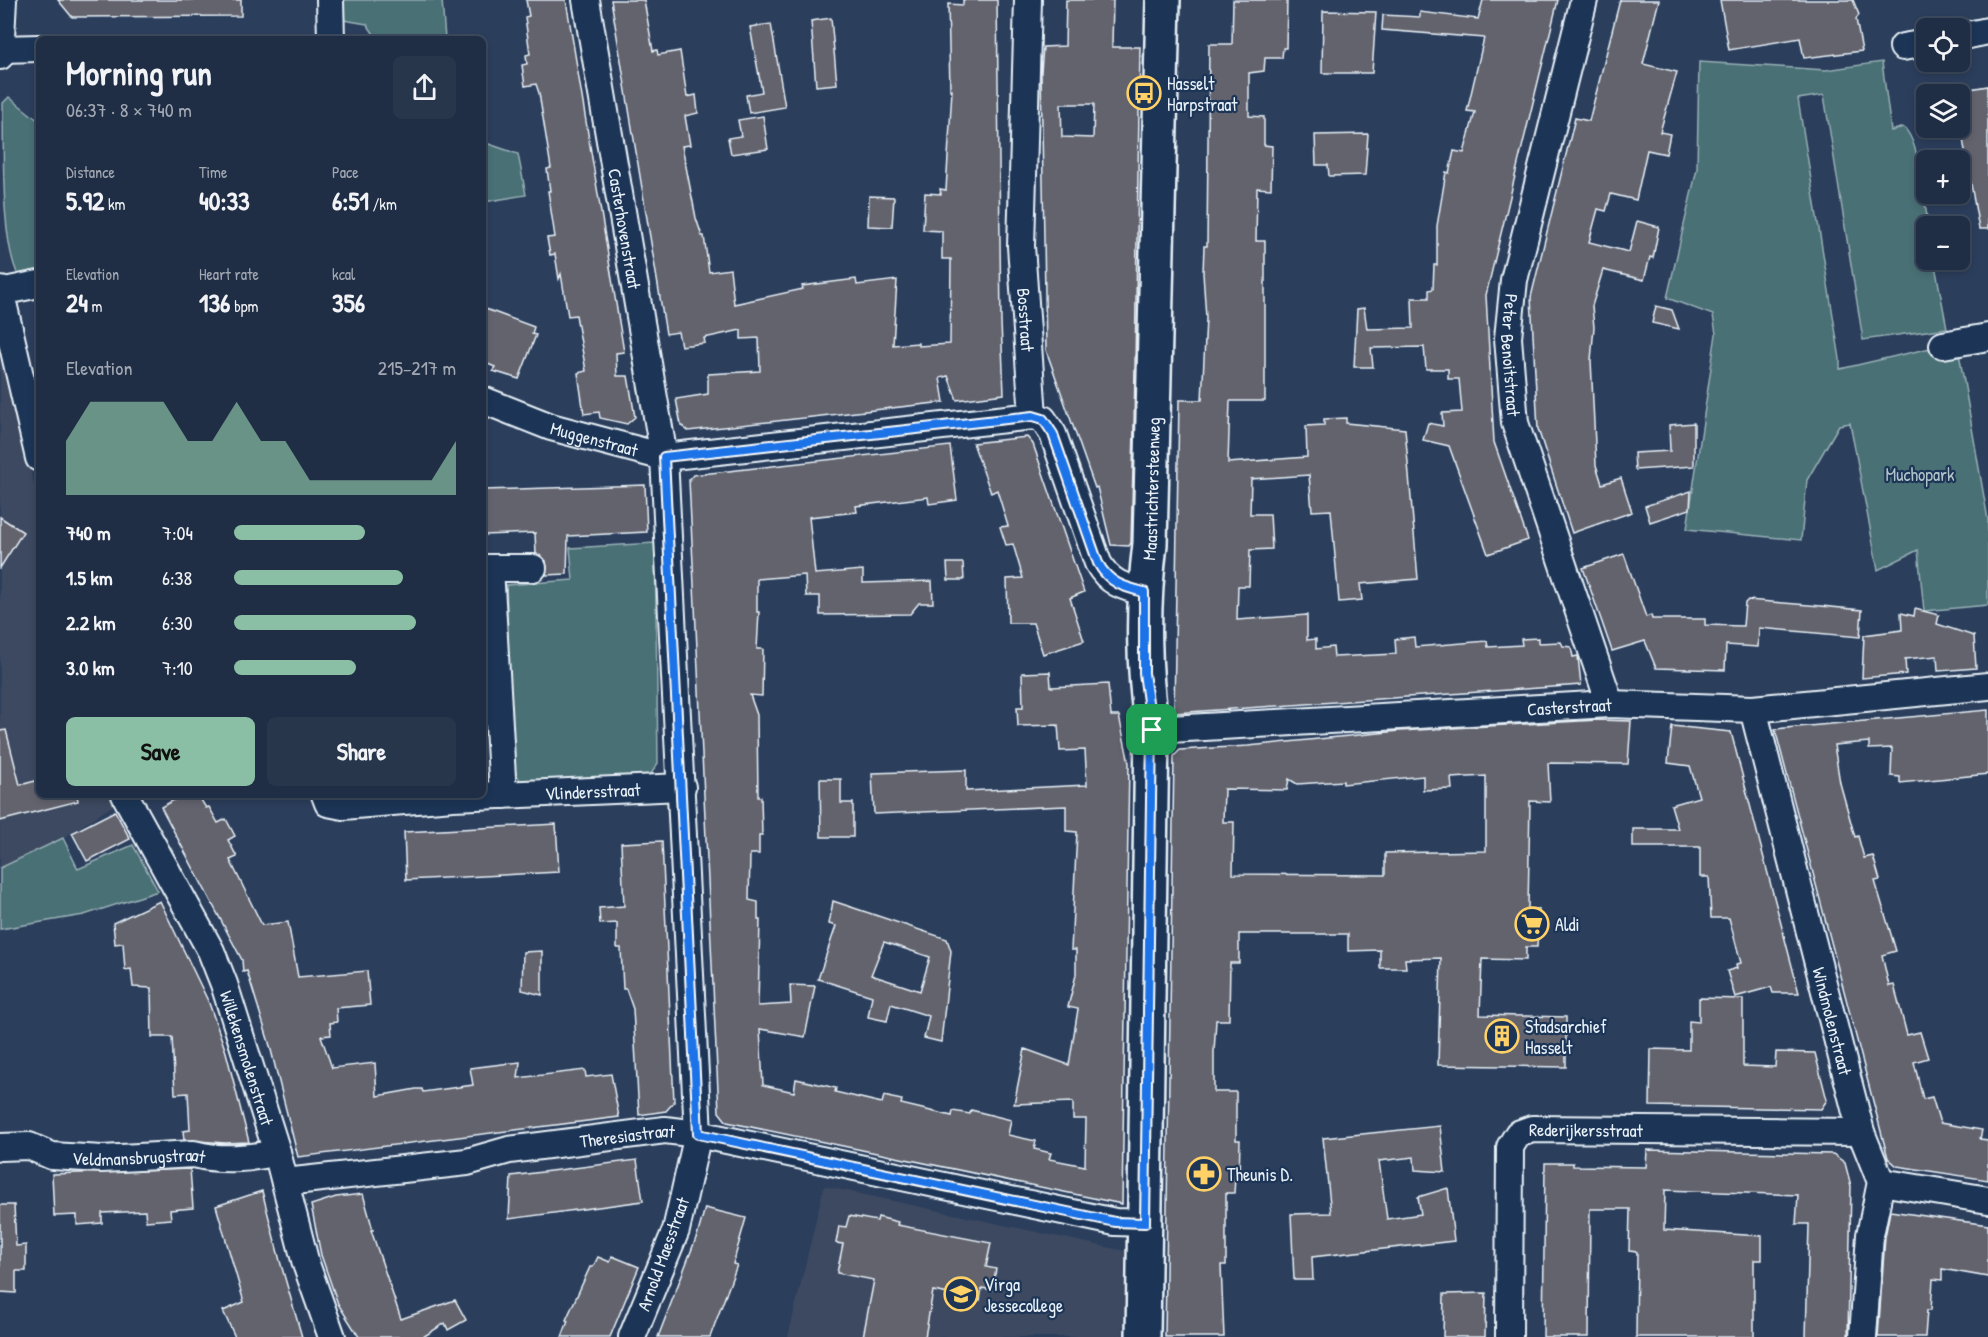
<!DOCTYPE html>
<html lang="en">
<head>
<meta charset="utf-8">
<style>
  body { margin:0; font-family:"Patrick Hand",sans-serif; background:#28364c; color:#f1f3f6; height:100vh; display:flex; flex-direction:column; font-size:22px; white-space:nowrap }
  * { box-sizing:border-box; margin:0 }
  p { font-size:20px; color:#a2a8b3 }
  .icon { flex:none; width:33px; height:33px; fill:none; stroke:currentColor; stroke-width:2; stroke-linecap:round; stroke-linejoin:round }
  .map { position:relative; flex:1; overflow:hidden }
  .panel { position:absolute; left:36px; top:36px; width:450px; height:762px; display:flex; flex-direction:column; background:#202e45; border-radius:9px; box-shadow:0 3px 9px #0003,0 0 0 2px #3d4a5e }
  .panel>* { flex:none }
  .tools { position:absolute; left:1916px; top:18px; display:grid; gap:12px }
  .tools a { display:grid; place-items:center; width:54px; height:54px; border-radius:9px; background:#202e45; box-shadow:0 3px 9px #0003,0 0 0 2px #3d4a5e; font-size:30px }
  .pin { position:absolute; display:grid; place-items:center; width:51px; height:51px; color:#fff; margin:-26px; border-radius:12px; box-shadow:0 3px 9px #0006 }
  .round { display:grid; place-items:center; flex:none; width:63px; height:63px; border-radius:9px; background:#28364c }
  .headline { display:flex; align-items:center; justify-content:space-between; height:102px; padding:0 30px }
  h1 { font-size:33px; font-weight:700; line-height:45px }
  .figures { display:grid; grid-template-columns:repeat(3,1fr); gap:9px; height:102px; padding:6px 30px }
  .figures div { display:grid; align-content:center }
  .figures b { font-size:26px; font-weight:700 }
  .figures small { font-size:16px; font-weight:400 }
  .figures p { font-size:16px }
  .chart { height:168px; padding:12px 30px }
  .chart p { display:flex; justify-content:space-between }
  .chart svg { width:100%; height:108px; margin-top:6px; fill:#8abfa5; opacity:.7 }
  .primary-button { display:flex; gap:12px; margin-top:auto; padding:12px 30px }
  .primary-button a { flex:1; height:69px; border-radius:9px; background:#8abfa5; color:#111; font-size:24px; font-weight:700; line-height:69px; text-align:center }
  .primary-button a+a { background:#28364c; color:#f1f3f6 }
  ul { padding:0 30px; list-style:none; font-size:20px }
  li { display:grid; grid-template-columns:96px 72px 1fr; align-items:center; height:45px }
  li i { height:15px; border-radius:8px; background:#8abfa5 }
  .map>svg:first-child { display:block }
</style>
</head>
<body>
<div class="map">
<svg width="1988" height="1337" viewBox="0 0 1988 1337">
  <rect width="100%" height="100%" fill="#2b3e5c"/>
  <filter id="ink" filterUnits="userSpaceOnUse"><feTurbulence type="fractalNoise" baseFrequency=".0167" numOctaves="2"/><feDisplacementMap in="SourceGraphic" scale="12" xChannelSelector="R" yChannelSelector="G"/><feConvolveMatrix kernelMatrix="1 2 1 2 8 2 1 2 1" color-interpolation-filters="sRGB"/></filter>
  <g filter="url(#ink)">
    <g fill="#3c4961">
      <path d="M0 353 39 504V795H109L114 805 63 838 0 868Z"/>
      <path d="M824 1186 1125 1251 1123 1337H788Z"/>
    </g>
    <g fill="#497074" stroke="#98b0b6" stroke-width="1.5">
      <path d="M338 0H442L445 39H377L367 24 338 19Z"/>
      <path d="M1699 62 1826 70 1882 62 1891 131 1903 127C1920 139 1925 205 1928 226H1926V260H1934L1947 328 1863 340 1824 95 1798 99 1840 359V369L1943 345 1959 353 1988 520V605L1924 611 1918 550 1878 570 1850 423 1839 425 1807 480 1801 540 1687 529 1716 334 1713 315 1667 298 1697 169Z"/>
      <path d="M9 97 39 121V274L19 277C0 241 4 147 3 103Z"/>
      <path d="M483 142 518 154 526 195 483 202Z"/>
      <path d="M655 543 658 763 649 777 521 782 513 768 506 585 573 580 570 548Z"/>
      <path d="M63 838 78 869 133 845 158 891 84 915 0 929V868Z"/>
    </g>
    <g fill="#64646e" stroke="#e8f1f8" stroke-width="1.5" fill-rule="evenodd">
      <path d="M58 0H241V16L72 17Z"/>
      <path d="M526 0H566L624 352 616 353 617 376H628L635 417 627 424 600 418 599 412 584 414 578 373 586 371 576 315 568 316 561 274 559 279 555 254 550 255 547 238 555 237 548 191H550L547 169 551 168 539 93 536 84 525 86 522 65 527 64 526 55 530 54 525 17 529 16Z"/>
      <path d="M611 0H644L653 51 657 50 658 55 680 51 687 97 696 95 698 113 685 116 690 145 682 146 696 218 702 236H704L709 272 730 269 734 304 803 289 802 286 856 279 857 285 897 280 893 345 918 343V346L950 344 951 259H942V231L923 230 925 193 941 194 940 189 946 190 952 90H950L948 4 963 5V0H997L1001 322 1004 394 957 400 948 376 940 378 944 402 688 431 681 425 676 399 708 394V374L760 371 759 338 741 339V330L704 338 705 343 681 346 678 332 666 334Z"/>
      <path d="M1066 0H1113L1112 47H1140L1134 430 1131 543 1129 546 1111 545 1097 487 1095 488 1046 350 1041 72 1043 47 1065 46ZM1061 104H1094L1093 138 1062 137Z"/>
      <path d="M1233 0H1287L1286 48H1283L1282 58H1265L1264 71 1249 73V116L1264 117V145L1272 146 1271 189 1257 188 1256 241H1265V401H1230L1228 463 1307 457 1306 426 1324 425V419L1346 418V423L1405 429 1418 579 1360 584 1362 600 1339 602 1331 510 1312 511 1309 475 1251 479 1250 514H1270L1272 549 1250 550 1249 586H1238L1237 620 1307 615V640L1316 639V649L1333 647 1334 657 1396 654 1395 639 1414 637 1415 647 1487 641 1488 647 1522 645 1521 639 1538 638V643L1561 642 1563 646 1571 647 1573 657 1578 656 1581 685 1174 713 1179 400H1202L1206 318 1203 273 1204 246H1207L1209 44H1232Z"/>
      <path d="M1483 0H1558L1486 295 1494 442 1528 540 1488 554 1449 446 1423 440 1428 423 1443 426 1442 413 1462 412 1459 379H1448V369H1426L1424 347 1371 348 1373 367H1354L1357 309 1364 308 1367 329 1413 328 1412 298H1429V290L1433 289 1434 265H1437V226L1446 172 1449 173 1454 151 1464 153 1475 112 1467 111 1484 38 1382 30 1383 15 1420 17V12L1478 19Z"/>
      <path d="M1620 0H1659L1643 64 1677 72 1660 132 1670 134 1666 154 1647 150 1636 200 1611 194 1606 211 1598 209 1589 242 1629 252 1637 221 1659 227 1653 258 1650 257 1644 280 1603 270 1592 306 1594 327 1591 360 1596 465 1602 484 1621 478 1632 512 1572 533 1538 429 1531 297 1575 118 1589 121Z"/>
      <path d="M1720 0H1853L1859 15 1856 19 1862 51 1804 58 1800 38 1729 50Z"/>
      <path d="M1323 11 1376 12 1372 73H1322Z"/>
      <path d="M831 18 837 84 816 86 811 21Z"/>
      <path d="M771 24 785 107 749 113 746 95 762 92 750 27Z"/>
      <path d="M1988 86V229H1979L1959 117 1958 91Z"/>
      <path d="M763 116 768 149 731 154 728 138 741 136 738 120Z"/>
      <path d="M1368 134 1365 175 1329 176 1328 165H1316L1315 135Z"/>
      <path d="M869 196 894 197 892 227 868 226Z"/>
      <path d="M1656 306 1672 310 1679 329 1652 323Z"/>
      <path d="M483 308 534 327 532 334 536 335 519 379 493 371 495 367 483 362Z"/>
      <path d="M1694 423V466L1635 470 1634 453 1670 451 1669 425Z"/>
      <path d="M1027 437 1033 444 1084 592 1070 598 1084 641 1043 654 1033 623H1008L1007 579 1023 578 1013 544 1006 545 1000 527 1008 526 997 490 991 493 973 443Z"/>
      <path d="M950 446 957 500 929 504 928 497 856 506 857 512 809 517 815 574 863 570V583L932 581 933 603H919L910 614 820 615V596H806L805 575 757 579V612H759L757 649H763L762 696 750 695 757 715 758 797H761L762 835H759V854H750L749 900 758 902V920H760L758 1006 791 1004 790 985 815 986 805 1037 760 1029 763 1085 794 1092 796 1079 836 1088 835 1092 882 1103 884 1096 892 1098 902 1100 901 1104 952 1116 953 1111 970 1114 971 1110 1011 1120 1008 1135 1036 1141 1034 1149 1051 1153 1049 1159 1085 1166 1086 1119H1073V1102L1014 1104 1025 1049 1069 1065 1078 1009 1068 1007 1076 975V950H1071L1077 832 1066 831V806L874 814 872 773 966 770V791L1087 785 1085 750 1060 751 1058 725 1018 726 1017 707H1023L1022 673 1050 672 1051 687 1108 684 1111 716H1119L1129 763 1122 1204 727 1122 719 1112 689 480 693 475Z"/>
      <path d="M645 485 647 532 568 536 567 574 546 575V561L536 554 535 533 483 535V490Z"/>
      <path d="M1691 491 1690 509 1650 522 1645 506Z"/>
      <path d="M0 517 23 532 0 568Z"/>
      <path d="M1624 554 1646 617 1651 615 1652 619H1705V625L1743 626 1745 603 1748 600 1821 606 1862 610 1860 637 1759 628 1758 647 1726 645 1725 670 1656 668 1645 641 1612 651 1583 568Z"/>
      <path d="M947 563H963L964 580H948Z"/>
      <path d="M1915 609 1939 615 1937 624 1974 636 1976 668 1938 671 1937 656 1905 659 1906 674 1862 678 1864 635 1902 630 1901 613 1914 616Z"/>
      <path d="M1988 710V774L1900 783V777L1891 776 1892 748 1869 749V742L1834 745 1840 783 1855 837 1858 836 1864 858 1873 856 1880 880 1875 881 1896 951 1882 955 1889 986 1894 985 1907 1035 1920 1032 1928 1058 1914 1062 1923 1099 1932 1097 1940 1123 1982 1130 1980 1139 1988 1140V1180L1897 1166 1888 1158 1775 729Z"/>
      <path d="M1598 720 1631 721 1628 764 1548 763 1550 802 1530 801 1528 909H1539L1537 947H1526V960L1482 959 1480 1015 1566 1017V1067L1438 1065 1441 958 1405 959 1406 968H1380V950L1348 951V934H1239V963H1230L1229 1020H1216L1214 1052V1092H1236V1140H1240L1239 1178H1235L1234 1193H1226V1265H1221L1224 1337H1165L1174 756 1180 750 1248 746 1399 731ZM1423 776V790L1452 789 1451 778 1486 776V851L1385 853V875L1233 874 1234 822H1223L1224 789 1287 790 1289 779 1297 784 1343 781V784Z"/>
      <path d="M1672 726 1731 732 1799 993H1773L1771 987 1735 997 1727 971 1737 968 1736 964 1741 963 1729 918H1711L1709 877H1700V847H1633V829H1678L1671 805 1699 797 1690 766 1668 763Z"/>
      <path d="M6 730 20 785 39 780V795H77L78 801 0 821V731Z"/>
      <path d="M820 779H841V803H853V837H821Z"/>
      <path d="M183 795H198L206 808 209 807 218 823 226 819 235 836 228 840 237 857 230 860 262 925 288 922 298 977 367 971 370 1005 336 1008 337 1022 330 1023 331 1035 321 1036 332 1068 375 1063 377 1096 416 1089H422L423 1092 473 1085 470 1068 520 1062 518 1078 585 1070 586 1077 611 1074 619 1117 298 1157 270 1046 247 971 243 972 242 960 161 807Z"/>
      <path d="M115 811 130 839 87 861 72 833Z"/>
      <path d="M556 824 559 872 406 880 404 832Z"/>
      <path d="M662 841 674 1102 666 1111 639 1115 633 1009 626 989H623L621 948H617V923L600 924 599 908 624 906 621 843Z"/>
      <path d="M160 901 209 1003 226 1052 249 1142 225 1143 184 1140 183 1131 190 1130 188 1093 175 1094 172 1037H152L151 988 133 987 131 969 125 970 123 943 115 944 113 923Z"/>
      <path d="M833 901 947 939 951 951 941 1042 924 1038 929 1016 891 1004 887 1021 868 1017 872 996 818 979 836 926 829 924ZM884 942 930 957 920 991 871 975Z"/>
      <path d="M542 951V995L522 990 523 952Z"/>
      <path d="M1699 998 1743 999V1066L1775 1067 1776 1052 1815 1053 1827 1100 1821 1109 1650 1106 1651 1049 1689 1050V1021L1699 1022Z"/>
      <path d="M1440 1126 1445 1172 1415 1170 1414 1157 1379 1161 1387 1219 1421 1214 1418 1197 1448 1188 1454 1241 1312 1257 1313 1280H1294L1291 1214 1331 1213 1323 1138Z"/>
      <path d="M1647 1150 1833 1154 1845 1163 1851 1186 1848 1337H1806L1809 1224H1796L1798 1195 1665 1190 1664 1230 1762 1236V1260H1754V1337H1636L1637 1252 1629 1251 1630 1209H1590L1589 1337H1543L1545 1163H1573V1166L1646 1167Z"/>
      <path d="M637 1160 643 1201 509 1219 511 1176Z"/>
      <path d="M190 1169 193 1208 170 1210 171 1219 146 1221 145 1211 102 1213V1223L77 1225V1215L54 1216 52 1174Z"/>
      <path d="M262 1191 280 1261 302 1337H235L223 1311 244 1302 216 1206Z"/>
      <path d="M363 1194 373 1230H371L401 1319 455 1300 466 1320 448 1330 445 1323 423 1337H359L338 1304 321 1255 311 1205 336 1197Z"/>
      <path d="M0 1205H14L16 1246 26 1245V1271H16V1293L0 1292Z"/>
      <path d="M705 1208 746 1218 733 1264 737 1265 710 1337H658L698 1233Z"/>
      <path d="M1890 1211 1988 1225V1277L1942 1269V1280L1933 1279 1931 1310H1927L1925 1337H1878L1885 1237Z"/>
      <path d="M849 1216 877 1221 878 1217 898 1222 897 1225 991 1243 986 1267 996 1269 992 1290 982 1288 980 1300 933 1291 925 1337H863L874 1280 837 1273 843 1244 836 1243 839 1226 846 1227Z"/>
      <path d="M612 1256 639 1267 610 1337H562L568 1321 566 1320 590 1267H593L598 1257 610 1262Z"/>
      <path d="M1486 1293 1485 1337H1443L1444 1294Z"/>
    </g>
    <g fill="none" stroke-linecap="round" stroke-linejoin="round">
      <defs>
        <g id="street">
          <path d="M330 0 331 39"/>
          <path id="s1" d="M586 0 664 457 698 1134 676 1230 632 1337"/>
          <path id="s2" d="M1028 0 1021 246 1033 416"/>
          <path id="s3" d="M1584 0 1514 280 1508 338 1515 423 1610 704"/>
          <path d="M1959 37 1988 31"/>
          <path d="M1903 47 1926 43"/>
          <path d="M1 49 39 48"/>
          <path d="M0 56 3 0"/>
          <path d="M0 290 39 458"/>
          <path d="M0 292 39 284"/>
          <path d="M1943 345 1988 337"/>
          <path id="s4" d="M483 400 551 427 664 457 1033 416 1043 419 1053 434 1098 563C1109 583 1123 587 1144 592"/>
          <path d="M483 568H533"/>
          <path d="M490 568 503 795"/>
          <path id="s5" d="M1753 709 1861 1132 1881 1182 1870 1235 1863 1337"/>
          <path id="s6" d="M1152 730 1610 704 1753 709 1988 686"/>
          <path id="s7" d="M125 795 211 951 224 984 277 1152 306 1264 332 1337"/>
          <path id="s8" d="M325 795 328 803 343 806 453 797 682 787"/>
          <path id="s9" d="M0 1147 29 1146 52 1156 102 1159 194 1154C220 1161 251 1159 277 1152"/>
          <path id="s10" d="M285 1182 467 1162 509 1150 665 1130 698 1134 1115 1222 1145 1223"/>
          <path d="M1881 1182 1988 1200"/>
          <path id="s11" d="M1509 1337 1510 1147 1518 1134 1532 1129 1861 1132"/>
        </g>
        <g id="secondary">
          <path id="s12" d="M1143 1337 1152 730C1143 666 1142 609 1150 544L1163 0"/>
        </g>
      </defs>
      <use href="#street" stroke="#e8f1f8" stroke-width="30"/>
      <use href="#secondary" stroke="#e8f1f8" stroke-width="38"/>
      <use href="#street" stroke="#1d3557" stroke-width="26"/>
      <use href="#secondary" stroke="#1d3557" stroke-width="33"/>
    </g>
  </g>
  <g fill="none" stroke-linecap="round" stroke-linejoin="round" filter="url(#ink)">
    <defs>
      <path id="route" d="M1033 416 1043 419 1053 434 1098 563C1109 583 1123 587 1144 592V673L1152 730 1145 1223 1115 1222 698 1134 664 457Z"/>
    </defs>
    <use href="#route" stroke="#fff" stroke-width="12"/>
    <use href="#route" stroke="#1a73e8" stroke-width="8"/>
  </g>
  <defs>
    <symbol id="bus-ring" viewBox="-11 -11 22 22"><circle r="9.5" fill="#1d3557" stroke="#ffd166" stroke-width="1.5"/><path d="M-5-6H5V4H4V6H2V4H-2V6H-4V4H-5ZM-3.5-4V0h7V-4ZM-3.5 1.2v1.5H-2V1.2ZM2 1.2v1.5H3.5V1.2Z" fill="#ffd166"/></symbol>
    <symbol id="supermarket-ring" viewBox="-11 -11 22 22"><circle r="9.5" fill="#1d3557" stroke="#ffd166" stroke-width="1.5"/><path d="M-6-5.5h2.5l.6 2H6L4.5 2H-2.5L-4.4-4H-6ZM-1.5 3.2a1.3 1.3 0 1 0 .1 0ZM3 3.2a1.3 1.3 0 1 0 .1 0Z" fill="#ffd166"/></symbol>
    <symbol id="building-ring" viewBox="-11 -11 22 22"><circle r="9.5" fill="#1d3557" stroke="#ffd166" stroke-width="1.5"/><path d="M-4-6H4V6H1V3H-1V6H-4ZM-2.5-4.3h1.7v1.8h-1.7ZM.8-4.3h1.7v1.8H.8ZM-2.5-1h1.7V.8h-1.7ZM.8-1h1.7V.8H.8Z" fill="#ffd166"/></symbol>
    <symbol id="pharmacy-ring" viewBox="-11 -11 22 22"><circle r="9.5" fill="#1d3557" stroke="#ffd166" stroke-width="1.5"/><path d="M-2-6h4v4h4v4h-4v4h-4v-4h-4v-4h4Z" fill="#ffd166"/></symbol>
    <symbol id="school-ring" viewBox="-11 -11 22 22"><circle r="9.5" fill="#1d3557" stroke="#ffd166" stroke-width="1.5"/><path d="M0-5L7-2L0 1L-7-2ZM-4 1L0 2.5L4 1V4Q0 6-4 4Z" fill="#ffd166"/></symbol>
  </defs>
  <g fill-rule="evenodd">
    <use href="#bus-ring" x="1125" y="74" width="38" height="38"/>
    <use href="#supermarket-ring" x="1513" y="905" width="38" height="38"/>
    <use href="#building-ring" x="1483" y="1017" width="38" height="38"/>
    <use href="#pharmacy-ring" x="1185" y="1155" width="38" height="38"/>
    <use href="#school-ring" x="942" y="1275" width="38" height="38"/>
  </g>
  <g text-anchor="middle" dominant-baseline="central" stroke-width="4.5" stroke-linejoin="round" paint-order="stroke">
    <g font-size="18" fill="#e8f1f8" stroke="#1d3557" text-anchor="start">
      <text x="1167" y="83">Hasselt<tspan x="1167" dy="21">Harpstraat</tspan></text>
      <text x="1555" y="924">Aldi</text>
      <text x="1525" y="1026">Stadsarchief<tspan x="1525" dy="21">Hasselt</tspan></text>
      <text x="1227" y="1174">Theunis D.</text>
      <text x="984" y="1284">Virga<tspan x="984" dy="21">Jessecollege</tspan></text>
    </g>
    <g font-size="18" fill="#e8f1f8" stroke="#1d3557">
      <text stroke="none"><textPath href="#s1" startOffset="232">Casterhovenstraat</textPath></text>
      <text stroke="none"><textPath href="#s2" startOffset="320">Bosstraat</textPath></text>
      <text stroke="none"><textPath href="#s3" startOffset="364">Peter Benoitstraat</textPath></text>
      <text stroke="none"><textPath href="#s4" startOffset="118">Muggenstraat</textPath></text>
      <text stroke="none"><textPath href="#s12" startOffset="849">Maastrichtersteenweg</textPath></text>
      <text stroke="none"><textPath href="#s6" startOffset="418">Casterstraat</textPath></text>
      <text stroke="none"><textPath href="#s8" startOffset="274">Vlindersstraat</textPath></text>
      <text stroke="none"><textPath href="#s5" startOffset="322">Windmolenstraat</textPath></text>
      <text stroke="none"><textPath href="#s7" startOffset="291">Willekensmolenstraat</textPath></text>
      <text stroke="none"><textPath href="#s11" startOffset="274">Rederijkersstraat</textPath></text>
      <text stroke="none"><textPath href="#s10" startOffset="346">Theresiastraat</textPath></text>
      <text stroke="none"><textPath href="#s9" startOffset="141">Veldmansbrugstraat</textPath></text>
      <text transform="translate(663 1254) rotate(-70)">Arnold Maesstraat</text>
    </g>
    <g font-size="18" fill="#b0c4ca" stroke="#1d3557">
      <text x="1920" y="474">Muchopark</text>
    </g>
  </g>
</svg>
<div class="tools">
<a><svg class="icon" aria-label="locate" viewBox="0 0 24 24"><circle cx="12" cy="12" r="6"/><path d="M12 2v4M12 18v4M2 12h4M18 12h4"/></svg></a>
<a><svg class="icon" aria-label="layers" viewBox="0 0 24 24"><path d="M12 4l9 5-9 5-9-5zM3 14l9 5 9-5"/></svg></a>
<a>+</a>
<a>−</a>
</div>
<div class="pin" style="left:1152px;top:730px;background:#1e9e55"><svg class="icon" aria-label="arrive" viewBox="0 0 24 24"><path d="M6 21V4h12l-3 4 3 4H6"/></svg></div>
<section class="panel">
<div class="headline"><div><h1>Morning run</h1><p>06:37 · 8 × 740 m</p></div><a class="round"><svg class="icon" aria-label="share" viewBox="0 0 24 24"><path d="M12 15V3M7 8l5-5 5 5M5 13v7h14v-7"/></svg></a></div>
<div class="figures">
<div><p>Distance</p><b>5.92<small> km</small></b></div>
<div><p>Time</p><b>40:33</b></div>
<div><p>Pace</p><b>6:51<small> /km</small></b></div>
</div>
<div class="figures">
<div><p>Elevation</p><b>24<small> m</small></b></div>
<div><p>Heart rate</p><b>136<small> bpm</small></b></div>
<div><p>kcal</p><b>356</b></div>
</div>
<div class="chart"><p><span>Elevation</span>215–217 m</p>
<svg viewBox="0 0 160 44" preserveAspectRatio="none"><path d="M0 44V22L10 6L20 6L30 6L40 6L50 22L60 22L70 6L80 22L90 22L100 38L110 38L120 38L130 38L140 38L150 38L160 22V44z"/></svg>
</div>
<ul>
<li><b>740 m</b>7:04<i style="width:59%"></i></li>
<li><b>1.5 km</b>6:38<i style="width:76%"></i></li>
<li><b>2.2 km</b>6:30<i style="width:82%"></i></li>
<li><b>3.0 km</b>7:10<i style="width:55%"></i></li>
</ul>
<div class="primary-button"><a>Save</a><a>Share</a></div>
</section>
</div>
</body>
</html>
